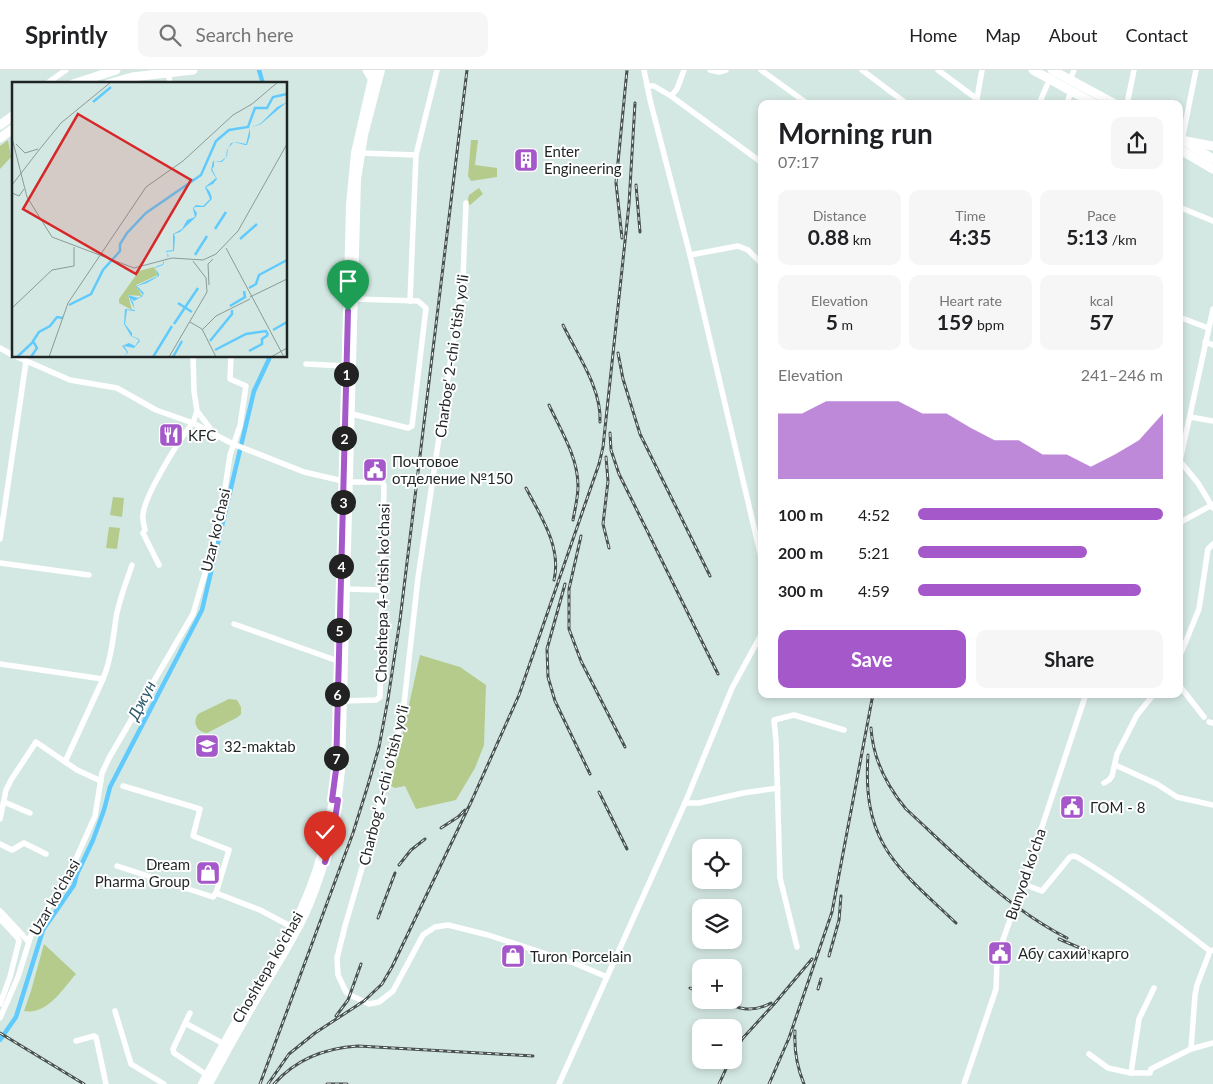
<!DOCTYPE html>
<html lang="en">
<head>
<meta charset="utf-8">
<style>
  body { margin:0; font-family:Lato,sans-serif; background:#f6f6f6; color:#202124; height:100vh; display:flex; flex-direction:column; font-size:19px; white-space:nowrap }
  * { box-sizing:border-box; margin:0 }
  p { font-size:16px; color:#757577 }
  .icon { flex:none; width:28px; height:28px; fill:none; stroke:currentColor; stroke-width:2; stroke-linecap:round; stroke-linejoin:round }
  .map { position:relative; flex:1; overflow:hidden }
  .side { position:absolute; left:758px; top:30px; width:425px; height:598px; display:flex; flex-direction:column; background:#fff; border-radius:10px; box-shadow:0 2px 8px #0003 }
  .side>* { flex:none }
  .controls { position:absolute; left:692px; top:769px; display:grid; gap:10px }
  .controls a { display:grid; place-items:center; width:50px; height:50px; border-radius:10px; background:#fff; box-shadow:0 2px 8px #0003; font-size:25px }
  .pin { position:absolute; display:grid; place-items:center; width:42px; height:42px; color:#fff; margin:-51px -21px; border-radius:50% 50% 50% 0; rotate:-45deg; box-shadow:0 0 5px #0007 }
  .pin .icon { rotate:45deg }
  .km { position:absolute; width:25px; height:25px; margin:-12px; border-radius:50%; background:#222; color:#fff; font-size:14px; line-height:25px; text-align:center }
  .round { display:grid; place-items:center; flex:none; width:52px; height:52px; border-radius:10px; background:#f6f6f6 }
  .head { display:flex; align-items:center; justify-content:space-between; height:85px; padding:0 20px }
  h1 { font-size:28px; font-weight:700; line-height:38px }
  .metrics { display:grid; grid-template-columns:repeat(3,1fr); gap:8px; height:85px; padding:5px 20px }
  .metrics div { display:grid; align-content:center; border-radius:10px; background:#f6f6f6; text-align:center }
  .metrics b { font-size:21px; font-weight:700 }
  .metrics small { font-size:14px; font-weight:400 }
  .metrics p { font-size:14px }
  .chart { height:140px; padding:10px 20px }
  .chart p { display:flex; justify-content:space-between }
  .chart svg { width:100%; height:90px; margin-top:5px; fill:#a558ca; opacity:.7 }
  .primary-button { display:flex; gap:10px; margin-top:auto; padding:10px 20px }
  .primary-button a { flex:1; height:58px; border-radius:10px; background:#a558ca; color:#fff; font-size:20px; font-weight:700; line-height:58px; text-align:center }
  .primary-button a+a { background:#f6f6f6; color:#202124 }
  ul { padding:0 20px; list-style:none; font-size:16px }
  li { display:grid; grid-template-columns:80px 60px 1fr; align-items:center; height:38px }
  li i { height:12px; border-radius:6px; background:#a558ca }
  header { display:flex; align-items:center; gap:30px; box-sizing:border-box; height:70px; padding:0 25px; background:#fff; border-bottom:1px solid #e0e0e0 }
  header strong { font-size:24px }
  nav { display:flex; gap:28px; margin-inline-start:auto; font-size:18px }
  .search { width:350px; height:45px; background:#f6f6f6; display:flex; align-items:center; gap:12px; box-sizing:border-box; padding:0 18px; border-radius:10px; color:#757577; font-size:19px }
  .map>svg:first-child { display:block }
</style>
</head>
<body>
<header>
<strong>Sprintly</strong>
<div class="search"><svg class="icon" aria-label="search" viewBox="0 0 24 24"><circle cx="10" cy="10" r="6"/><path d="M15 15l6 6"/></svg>Search here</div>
<nav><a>Home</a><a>Map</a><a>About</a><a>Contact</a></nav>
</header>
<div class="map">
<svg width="1213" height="1014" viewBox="0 0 1213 1014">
  <rect width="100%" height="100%" fill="#d4e8e3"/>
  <g fill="#b4cb8b">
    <path d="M8 70 11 87 0 99V76Z"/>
    <path d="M471 70H478L475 95 497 98V107L471 111 468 106Z"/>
    <path d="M479 118 483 124 470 135 467 134 469 125Z"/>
    <path d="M113 427 124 428 122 447 110 445Z"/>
    <path d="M109 457 120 458 117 479 106 478Z"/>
    <path d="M420 585 460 597 486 615 484 675 475 698 456 730 416 739 405 716 395 718 391 716Z"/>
    <path d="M229 629 237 630 241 637V644L238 647 207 663C197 662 192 653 198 644Z"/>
    <path d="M44 874 76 904C62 920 47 945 24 941L31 921Z"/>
  </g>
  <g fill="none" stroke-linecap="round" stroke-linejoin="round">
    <g stroke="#61cafd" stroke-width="4.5">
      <path d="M259 0 263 14"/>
      <path d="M0 970 16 947 43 860 74 815 77 804 93 770 104 740 110 717 202 540 254 321 269 289 268 286"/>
    </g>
    <g stroke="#fff" stroke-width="5.5">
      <path d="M168 0 170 14"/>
      <path d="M644 0 650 30 690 185 761 487"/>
      <path d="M710 0 719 2 726 0"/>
      <path d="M761 0 808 34"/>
      <path d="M862 0 907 34"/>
      <path d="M938 0 977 29"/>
      <path d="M1070 10 1074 0"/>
      <path d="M46 14 66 0"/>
      <path d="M647 16H654L671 26 761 92"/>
      <path d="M671 26 677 19 684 0"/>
      <path d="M976 34 982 0"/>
      <path d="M1039 34 1047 15"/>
      <path d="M1067 34 1071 20"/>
      <path d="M1127 34 1134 0"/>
      <path d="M1182 70 1196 0"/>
      <path d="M360 83 416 85"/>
      <path d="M1179 92 1182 80"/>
      <path d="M466 133 463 207 418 508 403 643 376 750 345 856 337 888 338 905 346 922 350 925 369 934 379 932 393 921 423 865 435 857 448 855 488 865 574 893 607 907"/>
      <path d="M1179 137 1213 151"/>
      <path d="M690 185 738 176 748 180 761 193"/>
      <path d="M410 231 416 85 437 0"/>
      <path d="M1179 247 1208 258"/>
      <path d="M1205 272 1213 275"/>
      <path d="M0 278 14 286"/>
      <path d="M15 286 70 310 117 318 156 340 193 353C180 368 144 426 143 445 142 449 144 455 145 460L143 463 159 495"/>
      <path d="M193 286 194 321 197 341 212 361"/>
      <path d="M306 294 347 296"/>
      <path d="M197 341 193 353 233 374 304 402 343 411"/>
      <path d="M352 344 408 358 412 356 426 238 418 231 354 229"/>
      <path d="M1190 347 1213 351"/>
      <path d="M1179 390 1198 413 1213 438"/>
      <path d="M1180 391 1213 239"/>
      <path d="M1179 453 1212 435"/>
      <path d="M0 469 26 292"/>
      <path d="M0 493 89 505"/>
      <path d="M346 519 382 520"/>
      <path d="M234 554 338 591"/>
      <path d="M1179 588 1199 539 1208 479 1213 474"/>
      <path d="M0 594 103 609 65 692"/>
      <path d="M103 609C111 589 113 569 116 548 119 530 126 513 132 495"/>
      <path d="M1179 615 1204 647"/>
      <path d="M343 631 376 630 380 627 384 415 382 412H350"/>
      <path d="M1209 652 1213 653"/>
      <path d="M1115 695 1157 714 1177 727 1213 735"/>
      <path d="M1104 713 1109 710 1112 706 1117 684 1137 645 1154 624"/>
      <path d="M123 716 200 739 193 766 229 780 216 823"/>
      <path d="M4 732 30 743"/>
      <path d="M685 733H699L743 723 778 718"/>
      <path d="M0 749 6 720 11 710 36 672 77 700 101 711"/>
      <path d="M0 774 12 780 24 773 46 784"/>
      <path d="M117 796 213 827 216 823 260 840 292 857"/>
      <path d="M1023 814 1042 821 1070 787 1073 786 1077 787C1124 815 1167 847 1210 881"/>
      <path d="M0 841 28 871"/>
      <path d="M0 849 17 867 19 871 10 907 0 934"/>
      <path d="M797 877 780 808 776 671 774 650 794 645 844 660"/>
      <path d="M115 941 131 994 164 1014"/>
      <path d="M190 943 173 979 174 983 207 1005"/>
      <path d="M0 948 18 907 32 862 67 809 95 746 102 703 109 688 193 544 209 490 224 425 230 385 240 356 246 316 230 309 231 286"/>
      <path d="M185 953 224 974"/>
      <path d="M76 971 94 966 96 967 106 1014"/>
      <path d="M1191 979 1195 925 1197 915 1210 881 1213 880"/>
      <path d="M1089 984 1108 998 1131 1003H1150L1151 999 1191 979 1213 973"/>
      <path d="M1131 1003 1139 949 1154 918"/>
      <path d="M559 1014 685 733 732 618 761 565"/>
      <path d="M964 1014 996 919 997 893 999 881 1023 814 1086 624"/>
    </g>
    <g stroke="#fff" stroke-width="8">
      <path d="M202 1014C218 985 233 956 250 928 264 904 280 881 293 856 318 808 332 754 336 700L350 135 355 83 374 0"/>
      <path d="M209 1014C226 982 244 950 263 918 279 891 297 864 309 835 328 790 336 748 341 700L357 109 364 65 381 0"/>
    </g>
    <g stroke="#fff" stroke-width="9">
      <path d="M367 0 372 8"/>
      <path d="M1033 0 1095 34"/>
      <path d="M1052 0 1115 34"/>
      <path d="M73 14 116 0"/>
      <path d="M108 14 132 7 193 0"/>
      <path d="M0 55 14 45"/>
      <path d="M0 68 14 58"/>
      <path d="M1179 68 1213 89"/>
      <path d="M1186 71 1213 76"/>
      <path d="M1179 79 1213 99"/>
    </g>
    <defs>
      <g id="rail">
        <path d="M636 115 640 162"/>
        <path d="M622 168 616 113 627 0"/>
        <path d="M563 255C577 284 602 319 600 352"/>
        <path d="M618 283 623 309 640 364 710 506"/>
        <path d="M549 335C561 361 578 387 578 416 578 427 575 439 573 450"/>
        <path d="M610 363 611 380 619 404 718 604"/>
        <path d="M606 387 608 411 603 454 609 478"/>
        <path d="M526 418C540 445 562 477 554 510"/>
        <path d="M581 466 569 519V559L581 591 625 677"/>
        <path d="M565 514 547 579 548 607 555 631 590 704"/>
        <path d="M871 658C873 689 886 715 906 739 956 785 1006 837 1067 868"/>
        <path d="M868 685C862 774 897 797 956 853"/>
        <path d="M599 722 627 779"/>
        <path d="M441 758 458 747 465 740"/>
        <path d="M399 795 411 780 425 769"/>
        <path d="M378 848 395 803"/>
        <path d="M1059 869 1108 890"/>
        <path d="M829 886 839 850 841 826"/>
        <path d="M690 918 701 923"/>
        <path d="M818 919 821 909"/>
        <path d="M718 930C737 938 751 944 771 933"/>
        <path d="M336 946 348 930 361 894"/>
        <path d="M795 961C794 979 797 997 804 1014"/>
        <path d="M0 963 84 1014"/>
        <path d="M734 982 743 968 775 933 812 889"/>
        <path d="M260 1014 353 763 368 715 379 677 388 629 400 550 467 0"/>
        <path d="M268 1014 289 984 315 963 364 931 382 914 392 897 472 730 519 625 599 394 603 377 629 134 635 33"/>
        <path d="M274 1014C296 989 326 978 358 976L533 986"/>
        <path d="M327 1014H347"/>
        <path d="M719 1014 730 990"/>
        <path d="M769 1014 789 968 832 842 873 624"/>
      </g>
    </defs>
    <use href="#rail" stroke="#485250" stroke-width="3"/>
    <use href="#rail" stroke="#fff" stroke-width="1" stroke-dasharray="4" stroke-linecap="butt"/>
  </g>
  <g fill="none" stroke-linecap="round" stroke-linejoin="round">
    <defs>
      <path id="route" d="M325 792 332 768 338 730H332L336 700 348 241"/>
    </defs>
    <use href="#route" stroke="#fff" stroke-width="10"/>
    <use href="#route" stroke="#a558ca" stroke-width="6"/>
  </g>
  <defs>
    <symbol id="building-square" viewBox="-11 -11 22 22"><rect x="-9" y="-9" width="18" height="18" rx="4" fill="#a558ca" stroke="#fff"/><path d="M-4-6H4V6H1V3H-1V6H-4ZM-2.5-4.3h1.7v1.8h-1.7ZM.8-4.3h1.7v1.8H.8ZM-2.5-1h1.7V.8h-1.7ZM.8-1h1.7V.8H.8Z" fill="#fff"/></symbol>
    <symbol id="restaurant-square" viewBox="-11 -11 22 22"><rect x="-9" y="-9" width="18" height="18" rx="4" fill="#a558ca" stroke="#fff"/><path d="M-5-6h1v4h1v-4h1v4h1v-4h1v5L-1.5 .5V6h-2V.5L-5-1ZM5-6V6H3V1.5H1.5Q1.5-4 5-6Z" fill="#fff"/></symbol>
    <symbol id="civic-square" viewBox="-11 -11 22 22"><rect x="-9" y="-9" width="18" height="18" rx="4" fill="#a558ca" stroke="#fff"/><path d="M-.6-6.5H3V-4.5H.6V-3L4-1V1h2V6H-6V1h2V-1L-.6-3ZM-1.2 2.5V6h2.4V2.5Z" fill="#fff"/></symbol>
    <symbol id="school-square" viewBox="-11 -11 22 22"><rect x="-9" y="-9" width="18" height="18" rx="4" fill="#a558ca" stroke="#fff"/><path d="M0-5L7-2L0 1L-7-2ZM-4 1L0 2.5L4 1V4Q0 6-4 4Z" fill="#fff"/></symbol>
    <symbol id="shop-square" viewBox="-11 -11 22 22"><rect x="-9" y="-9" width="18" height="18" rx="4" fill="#a558ca" stroke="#fff"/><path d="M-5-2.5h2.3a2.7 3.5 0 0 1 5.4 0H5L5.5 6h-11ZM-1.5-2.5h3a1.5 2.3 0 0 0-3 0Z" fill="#fff"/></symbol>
  </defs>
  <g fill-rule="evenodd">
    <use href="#building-square" x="512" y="76" width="28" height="28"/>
    <use href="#restaurant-square" x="157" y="351" width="28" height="28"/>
    <use href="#civic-square" x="361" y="386" width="28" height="28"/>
    <use href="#school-square" x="193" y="662" width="28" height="28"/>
    <use href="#civic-square" x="1058" y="723" width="28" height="28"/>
    <use href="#shop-square" x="194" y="789" width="28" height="28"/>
    <use href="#civic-square" x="986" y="869" width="28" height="28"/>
    <use href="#shop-square" x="499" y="872" width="28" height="28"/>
  </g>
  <g text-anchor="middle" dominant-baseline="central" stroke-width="4" stroke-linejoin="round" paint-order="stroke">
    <g font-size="15" fill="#1e2524" stroke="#fff" text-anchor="start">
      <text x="544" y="81">Enter<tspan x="544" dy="17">Engineering</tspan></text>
      <text x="188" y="365">KFC</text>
      <text x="392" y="391">Почтовое<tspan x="392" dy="17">отделение №150</tspan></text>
      <text x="224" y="676">32-maktab</text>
      <text x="1090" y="737">ГОМ - 8</text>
      <text x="190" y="794" text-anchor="end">Dream<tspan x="190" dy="17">Pharma Group</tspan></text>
      <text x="1018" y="883">Абу сахий карго</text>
      <text x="530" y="886">Turon Porcelain</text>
    </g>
    <g font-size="15" fill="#1e2524" stroke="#fff">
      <text transform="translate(451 286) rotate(-82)">Charbog' 2-chi o'tish yo'li</text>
      <text transform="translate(215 460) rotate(-77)">Uzar ko'chasi</text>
      <text transform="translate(382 523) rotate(-89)">Choshtepa 4-o'tish ko'chasi</text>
      <text transform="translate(383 715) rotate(-76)">Charbog' 2-chi o'tish yo'li</text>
      <text transform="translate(1025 804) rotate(-71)">Bunyod ko'cha</text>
      <text transform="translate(54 827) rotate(-60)">Uzar ko'chasi</text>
      <text transform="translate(267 897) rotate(-60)">Choshtepa ko'chasi</text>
    </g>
    <g font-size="16" font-style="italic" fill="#2b566c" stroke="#fff">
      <text transform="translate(141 630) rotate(-63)">Джун</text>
    </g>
  </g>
  <g transform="translate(12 12)">
    <rect width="275" height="275" fill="#d4e8e3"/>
    <path d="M142 185 146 193 124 203 130 214 116 213 120 228 107 221V217L127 189Z" fill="#b4cb8b"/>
    <path d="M275 20 249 42 238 46V54L235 63H233L222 60 216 66 215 74 210 80 202 79V84L200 87 205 97 201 102 194 105 198 110 200 116 199 118 192 125H183L182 127 185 131 184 135 168 150 162 152 163 155 162 169 154 170 157 174 151 178 152 181 151 183 143 186 147 192V194L135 201 125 204 132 211 131 213V214L122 219 118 216 121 220 123 229H121L115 228 113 242 120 251V254L127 257 128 259 122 266 112 264 116 270 113 275 115 270 110 264 117 261 123 264 127 258 119 254 112 242 113 227 123 228 116 213 126 216 131 213 124 204 146 194 143 185 151 182V178L156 175 154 169 161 168V152L170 147 175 138 183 135 181 127 182 125 184 123 191 124 198 117 193 105 204 96 199 88 201 79H209L214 75 215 68 219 61 224 60 234 62 238 46 249 41 265 25Z" fill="#61cafd"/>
    <path fill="none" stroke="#61cafd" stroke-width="2.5" d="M81 20 99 5M203 147 214 130M228 157 245 142M183 173 195 154M237 206 244 202 247 193 275 178M166 221 180 230M57 223 79 212 91 188 108 169V162L115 151 134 131 189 93 204 59 217 48 236 45 243 26H255L261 15 275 12M218 224 233 215 232 209M162 242 186 206M261 248 275 240M198 259 220 232V228M203 268 234 252 254 249 256 253M237 269 250 262V257L256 253M5 275 21 260M19 275 25 266 21 259 27 250 38 244 45 235 51 236M141 275 160 244M161 275 170 259"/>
    <path fill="none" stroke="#8b9a97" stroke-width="1" d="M0 56 15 115 40 155 122 186 160 176 191 178 204 172 226 149 275 62M4 62 13 71 26 67M27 68 49 41 99 0M275 91V110M0 103 27 68M0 111 7 114 12 107M214 166 272 275M197 203 196 182 201 177M238 215 275 197M0 226 40 188 62 184V165M178 240 190 247 204 275M190 248 204 234 238 217M37 275 56 221 134 105 171 79 221 33 240 22 266 0M157 275 195 210 194 196 181 179M259 275 275 266"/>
    <path fill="#d62828" fill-opacity="0.15" stroke="#d62828" stroke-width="2.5" d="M66 32 179 98 124 192 11 127Z"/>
    <rect width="275" height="275" fill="none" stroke="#1e2524" stroke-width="2.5"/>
  </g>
</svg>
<div class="controls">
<a><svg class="icon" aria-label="locate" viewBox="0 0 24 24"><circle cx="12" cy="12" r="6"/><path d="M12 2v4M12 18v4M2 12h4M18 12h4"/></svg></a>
<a><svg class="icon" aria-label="layers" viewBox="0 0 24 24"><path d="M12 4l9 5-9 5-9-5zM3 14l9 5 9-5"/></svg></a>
<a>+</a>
<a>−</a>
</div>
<div class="pin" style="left:348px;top:241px;background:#1e9e55"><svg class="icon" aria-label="arrive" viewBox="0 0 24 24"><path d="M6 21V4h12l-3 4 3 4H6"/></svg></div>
<div class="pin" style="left:325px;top:792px;background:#d93025"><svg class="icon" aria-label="check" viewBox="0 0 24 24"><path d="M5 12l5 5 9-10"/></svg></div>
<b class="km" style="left:346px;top:304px">1</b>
<b class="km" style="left:344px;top:368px">2</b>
<b class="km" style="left:343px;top:432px">3</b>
<b class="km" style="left:341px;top:496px">4</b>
<b class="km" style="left:339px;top:560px">5</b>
<b class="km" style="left:337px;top:624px">6</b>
<b class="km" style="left:336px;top:688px">7</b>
<section class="side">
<div class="head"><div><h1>Morning run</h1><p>07:17</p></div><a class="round"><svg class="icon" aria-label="share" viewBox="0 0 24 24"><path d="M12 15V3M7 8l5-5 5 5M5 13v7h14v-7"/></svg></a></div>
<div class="metrics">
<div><p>Distance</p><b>0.88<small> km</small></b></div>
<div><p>Time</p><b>4:35</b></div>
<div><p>Pace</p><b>5:13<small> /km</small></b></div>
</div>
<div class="metrics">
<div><p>Elevation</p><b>5<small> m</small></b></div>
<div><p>Heart rate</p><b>159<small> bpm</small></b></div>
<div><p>kcal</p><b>57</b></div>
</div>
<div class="chart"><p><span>Elevation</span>241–246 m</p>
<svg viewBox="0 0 160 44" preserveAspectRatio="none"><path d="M0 44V12L10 12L20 6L30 6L40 6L50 6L60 12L70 12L80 19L90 25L100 25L110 32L120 32L130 38L140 32L150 25L160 12V44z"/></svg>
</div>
<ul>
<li><b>100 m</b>4:52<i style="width:100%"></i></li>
<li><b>200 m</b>5:21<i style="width:69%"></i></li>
<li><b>300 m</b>4:59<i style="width:91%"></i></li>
</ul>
<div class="primary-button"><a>Save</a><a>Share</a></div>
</section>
</div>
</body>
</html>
